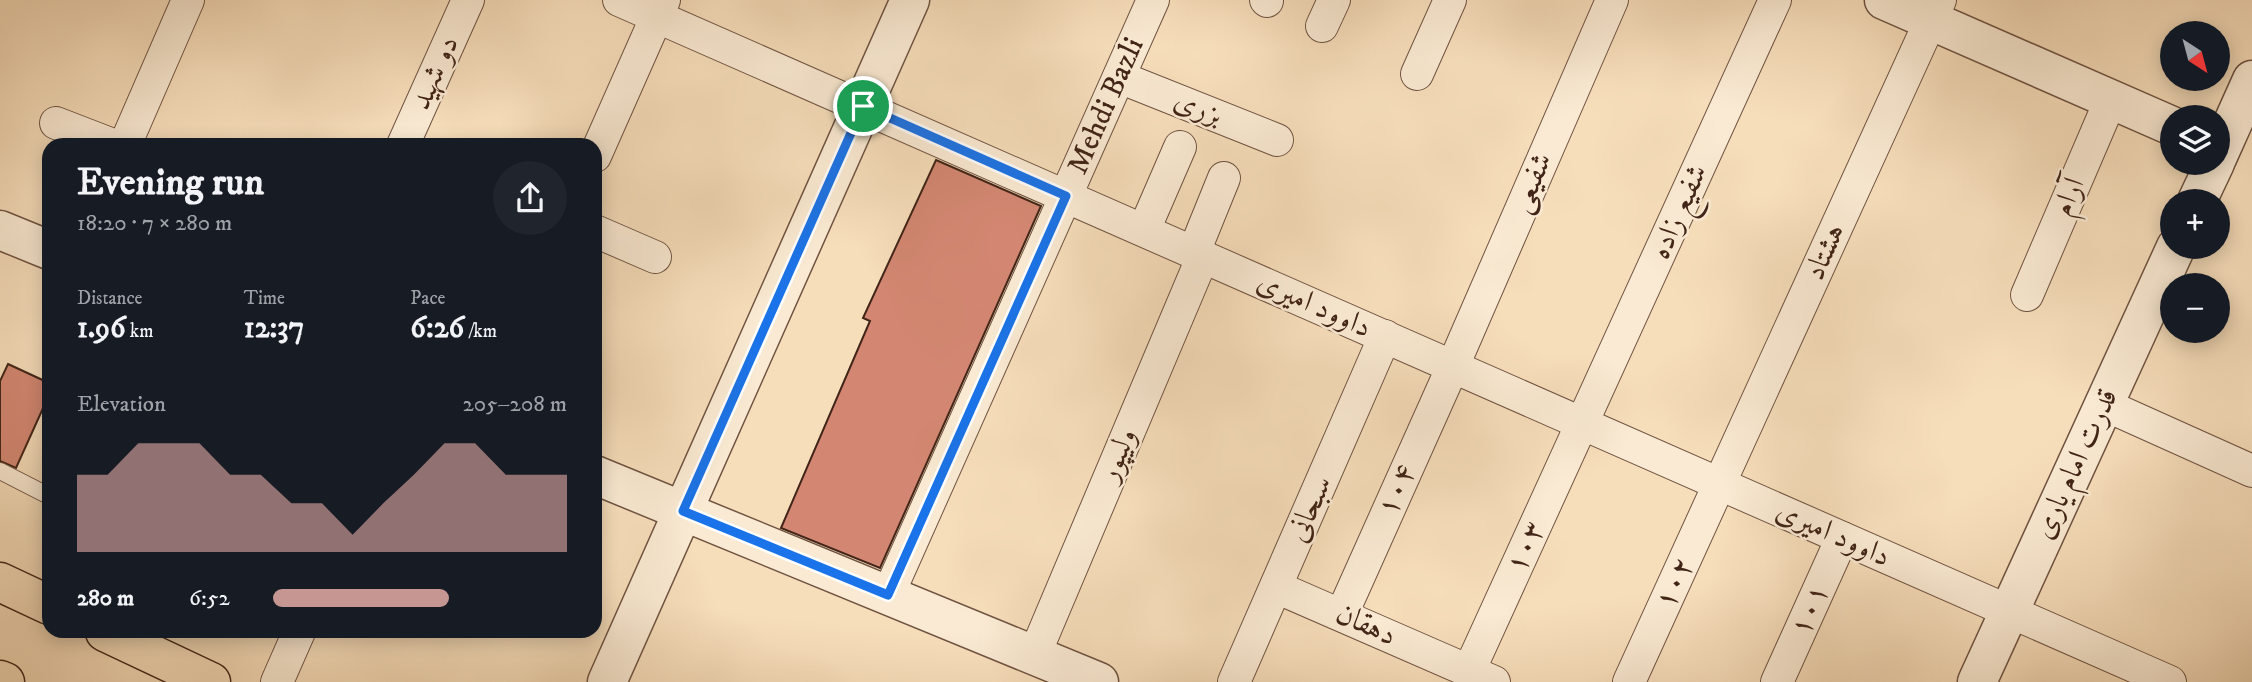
<!DOCTYPE html>
<html lang="en">
<head>
<meta charset="utf-8">
<style>
  body { margin:0; font-family:"IM FELL DW Pica",Amiri,serif; background:#20242c; color:#f1f3f6; height:100vh; display:flex; flex-direction:column; font-size:26px; white-space:nowrap }
  * { box-sizing:border-box; margin:0 }
  p { font-size:23px; color:#9ea1a6 }
  .icon { flex:none; width:38px; height:38px; fill:none; stroke:currentColor; stroke-width:2; stroke-linecap:round; stroke-linejoin:round }
  .map { position:relative; flex:1; overflow:hidden }
  .panel { position:absolute; left:42px; top:138px; width:560px; height:500px; display:flex; flex-direction:column; background:#171b24; border-radius:21px; box-shadow:0 4px 18px #0003 }
  .panel>* { flex:none }
  .needle { width:46px; rotate:144deg }
  .controls { position:absolute; left:2160px; top:21px; display:grid; gap:14px }
  .controls a { display:grid; place-items:center; width:70px; height:70px; border-radius:50%; background:#171b24; box-shadow:0 4px 18px #0003; font-size:35px }
  .pin { position:absolute; display:grid; place-items:center; width:60px; height:60px; color:#fff; margin:-30px; border:4px solid #fff; border-radius:50%; box-shadow:0 2px 7px #0007 }
  .round { display:grid; place-items:center; flex:none; width:74px; height:74px; border-radius:37px; background:#20242c }
  .overview { display:flex; align-items:center; justify-content:space-between; height:119px; padding:0 35px }
  h1 { font-size:38px; font-weight:700; line-height:52px }
  .metrics { display:grid; grid-template-columns:repeat(3,1fr); gap:10px; height:119px; padding:7px 35px }
  .metrics div { display:grid; align-content:center }
  .metrics b { font-size:30px; font-weight:700 }
  .metrics small { font-size:19px; font-weight:400 }
  .metrics p { font-size:19px }
  .chart { height:196px; padding:14px 35px }
  .chart p { display:flex; justify-content:space-between }
  .chart svg { width:100%; height:126px; margin-top:7px; fill:#c59692; opacity:.7 }
  ul { padding:0 35px; list-style:none; font-size:23px }
  li { display:grid; grid-template-columns:112px 84px 1fr; align-items:center; height:52px }
  li i { height:18px; border-radius:9px; background:#c59692 }
  .map>svg:first-child { display:block }
</style>
</head>
<body>
<div class="map">
<svg width="2252" height="682" viewBox="0 0 2252 682">
  <rect width="100%" height="100%" fill="#f7debb"/>
  <filter id="stains"><feTurbulence type="fractalNoise" baseFrequency=".00286" numOctaves="4"/><feColorMatrix values="0 0 0 0 .2 0 0 0 0 .09 0 0 0 0 .02 0 0 0 .5 -.17"/></filter>
  <radialGradient id="worn" r=".72"><stop offset=".6" stop-color="#630" stop-opacity="0"/><stop offset="1" stop-color="#630" stop-opacity=".3"/></radialGradient>
  <g fill="#d38772" stroke="#422518" stroke-width="2">
    <path d="M936 160 1041 206 880 568 781 528 870 321 863 318Z"/>
    <path d="M8 364 49 383V395L16 468 0 461V381Z"/>
  </g>
  <g fill="none" stroke-linecap="round" stroke-linejoin="round">
    <defs>
      <path id="service" d="M0 471 49 496"/>
      <g id="minor">
        <path d="M619 0 2170 682"/>
        <path d="M1266 0 1267 1"/>
        <path d="M1322 26 1334 0"/>
        <path d="M1417 74 1450 0"/>
        <path d="M1119 77 1277 140"/>
        <path d="M56 123 113 145"/>
        <path d="M125 145 188 0"/>
        <path d="M403 145 468 0"/>
        <path d="M595 156 664 0"/>
        <path d="M1144 230 1180 147"/>
        <path d="M595 231 655 257"/>
        <path d="M1194 252 1224 178"/>
        <path d="M2027 295 2111 99"/>
        <path d="M2103 404 2252 471"/>
        <path d="M1276 587 1494 682"/>
        <path d="M888 595 1153 0"/>
        <path d="M1342 614 1453 366 1612 0"/>
        <path d="M1034 656 1203 256"/>
        <path d="M1469 671 1775 0"/>
        <path d="M277 682 299 632"/>
        <path d="M1234 682 1385 336"/>
        <path d="M1629 682 1940 0"/>
        <path d="M1777 682 1842 538"/>
      </g>
      <g id="tertiary">
        <path d="M1884 0 2172 126"/>
        <path d="M2217 158 2252 80"/>
        <path d="M2197 201 2215 163"/>
        <path d="M0 230 49 250"/>
        <path d="M595 475 1099 682"/>
        <path d="M607 682 910 0"/>
        <path d="M1977 682 2176 247"/>
      </g>
      <g id="primary">
        <path d="M0 582 49 605"/>
        <path d="M105 632 211 682"/>
        <path d="M0 680 5 682"/>
      </g>
    </defs>
    <use href="#service" stroke="#6f5341" stroke-width="18"/>
    <use href="#minor" stroke="#6f5341" stroke-width="34"/>
    <use href="#tertiary" stroke="#6f5341" stroke-width="41"/>
    <use href="#primary" stroke="#422518" stroke-width="41"/>
    <use href="#service" stroke="#faead3" stroke-width="16"/>
    <use href="#minor" stroke="#faead3" stroke-width="32"/>
    <use href="#tertiary" stroke="#faead3" stroke-width="38"/>
    <use href="#primary" stroke="#f7debb" stroke-width="38"/>
  </g>
  <g fill="none" stroke-linecap="round" stroke-linejoin="round">
    <defs>
      <path id="route" d="M863 106 1066 196 888 595 683 511Z"/>
    </defs>
    <use href="#route" stroke="#fff" stroke-width="14"/>
    <use href="#route" stroke="#1a73e8" stroke-width="9"/>
  </g>
  <g text-anchor="middle" dominant-baseline="central" stroke-width="5" stroke-linejoin="round" paint-order="stroke">
    <g font-size="30" fill="#422518" stroke="#faead3">
      <text transform="translate(435 73) rotate(-66)">دو شهید</text>
      <text transform="translate(1106 106) rotate(-66)">Mehdi Bazli</text>
      <text transform="translate(1198 108) rotate(22)">بزری</text>
      <text transform="translate(1532 183) rotate(-67)">شفیعی</text>
      <text transform="translate(2069 197) rotate(-67)">آرام</text>
      <text transform="translate(1679 212) rotate(-66)">شفیع زاده</text>
      <text transform="translate(1825 252) rotate(-66)">هشتاد</text>
      <text transform="translate(1314 305) rotate(24)">داوود امیری</text>
      <text transform="translate(1118 455) rotate(-67)">ولیپور</text>
      <text transform="translate(2076 464) rotate(-65)">قدرت امام یاری</text>
      <text transform="translate(1397 490) rotate(-66)">۱۰۴</text>
      <text transform="translate(1310 509) rotate(-66)">سبحانی</text>
      <text transform="translate(1833 534) rotate(24)">داوود امیری</text>
      <text transform="translate(1526 547) rotate(-65)">۱۰۳</text>
      <text transform="translate(1675 583) rotate(-65)">۱۰۲</text>
      <text transform="translate(1810 610) rotate(-66)">۱۰۱</text>
      <text transform="translate(1366 625) rotate(24)">دهقان</text>
    </g>
  </g>
  <rect width="100%" height="100%" filter="url(#stains)"/>
  <rect width="100%" height="100%" fill="url(#worn)"/>
</svg>
<div class="controls">
<a><svg class="needle" viewBox="-14 -14 28 28"><path d="M0-13l5 13h-10z" fill="#e53935"/><path d="M0 13l5-13h-10z" fill="#9ea1a6"/></svg></a>
<a><svg class="icon" aria-label="layers" viewBox="0 0 24 24"><path d="M12 4l9 5-9 5-9-5zM3 14l9 5 9-5"/></svg></a>
<a>+</a>
<a>−</a>
</div>
<div class="pin" style="left:863px;top:106px;background:#1e9e55"><svg class="icon" aria-label="arrive" viewBox="0 0 24 24"><path d="M6 21V4h12l-3 4 3 4H6"/></svg></div>
<section class="panel">
<div class="overview"><div><h1>Evening run</h1><p>18:20 · 7 × 280 m</p></div><a class="round"><svg class="icon" aria-label="share" viewBox="0 0 24 24"><path d="M12 15V3M7 8l5-5 5 5M5 13v7h14v-7"/></svg></a></div>
<div class="metrics">
<div><p>Distance</p><b>1.96<small> km</small></b></div>
<div><p>Time</p><b>12:37</b></div>
<div><p>Pace</p><b>6:26<small> /km</small></b></div>
</div>
<div class="chart"><p><span>Elevation</span>205–208 m</p>
<svg viewBox="0 0 160 44" preserveAspectRatio="none"><path d="M0 44V17L10 17L20 6L30 6L40 6L50 17L60 17L70 27L80 27L90 38L100 27L110 17L120 6L130 6L140 17L150 17L160 17V44z"/></svg>
</div>
<ul>
<li><b>280 m</b>6:52<i style="width:60%"></i></li>
</ul>
</section>
</div>
</body>
</html>
